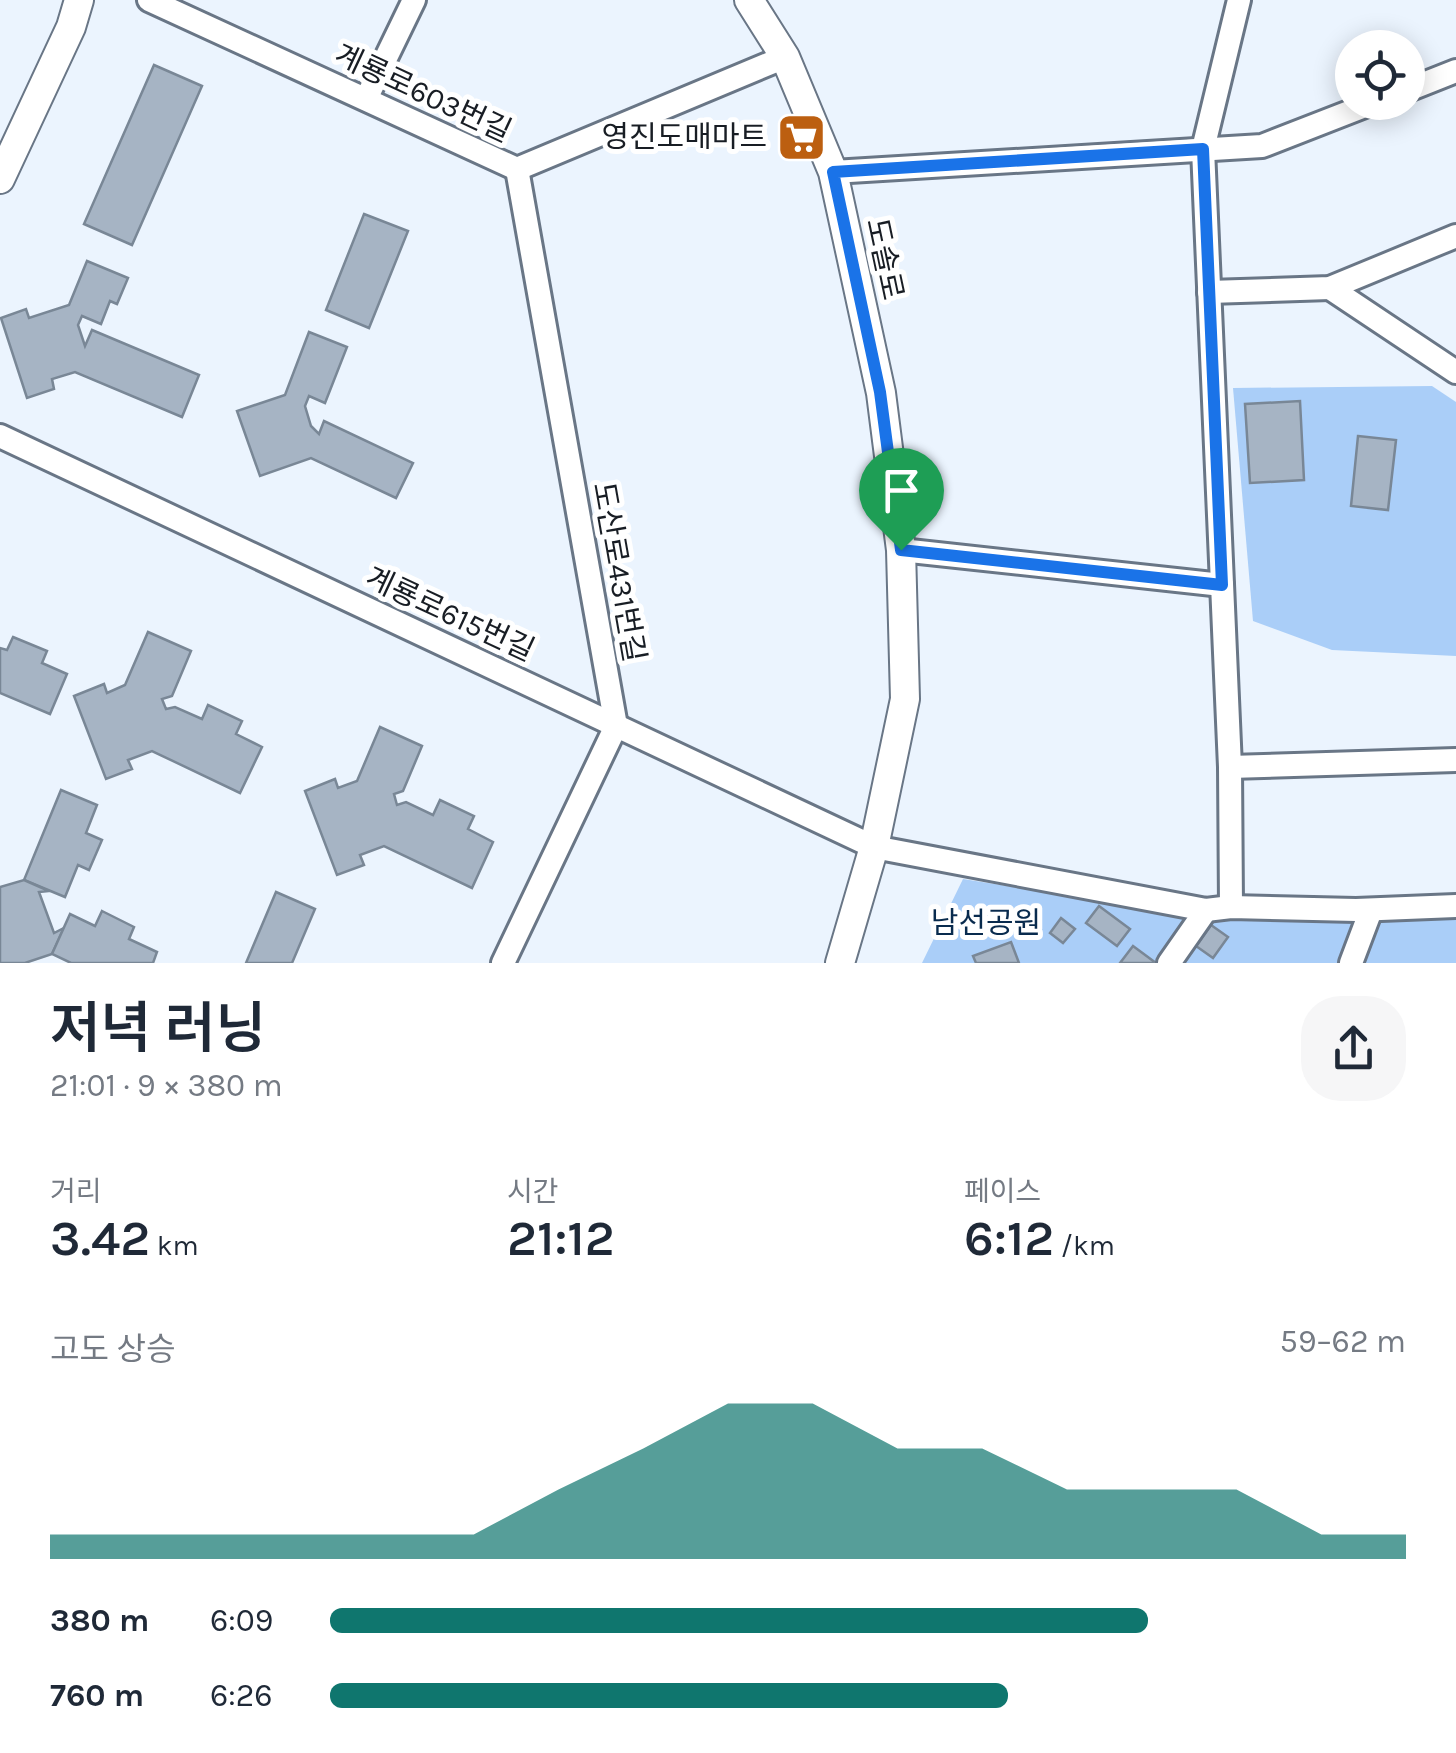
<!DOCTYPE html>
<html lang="ko">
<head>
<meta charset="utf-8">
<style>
  body { margin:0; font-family:Karla,"Noto Sans KR",sans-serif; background:#f6f6f7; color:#1f2937; height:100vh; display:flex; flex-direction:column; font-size:38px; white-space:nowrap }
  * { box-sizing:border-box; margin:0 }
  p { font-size:32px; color:#747a83 }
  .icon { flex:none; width:55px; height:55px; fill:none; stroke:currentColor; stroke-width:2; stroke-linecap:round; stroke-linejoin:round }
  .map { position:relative; height:963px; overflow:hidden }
  .panel { display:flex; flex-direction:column; background:#fff; flex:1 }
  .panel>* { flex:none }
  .tools { position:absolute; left:1335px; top:30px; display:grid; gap:20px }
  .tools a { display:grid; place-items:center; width:90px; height:90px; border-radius:50%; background:#fff; box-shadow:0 5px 25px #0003; font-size:50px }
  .pin { position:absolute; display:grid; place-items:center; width:85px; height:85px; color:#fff; margin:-102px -42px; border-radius:50% 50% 50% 0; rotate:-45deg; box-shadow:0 0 10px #0007 }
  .pin .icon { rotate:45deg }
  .round { display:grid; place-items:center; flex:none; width:105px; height:105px; border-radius:40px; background:#f6f6f7 }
  .head { display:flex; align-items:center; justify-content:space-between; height:170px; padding:0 50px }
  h1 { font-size:55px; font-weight:600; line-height:75px }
  .figures { display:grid; grid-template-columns:repeat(3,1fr); gap:15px; height:170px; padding:10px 50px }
  .figures div { display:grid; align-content:center }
  .figures b { font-size:50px; font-weight:600 }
  .figures small { font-size:28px; font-weight:400 }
  .figures p { font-size:28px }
  .chart { height:280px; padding:20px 50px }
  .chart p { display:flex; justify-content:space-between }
  .chart svg { width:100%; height:180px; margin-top:10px; fill:#0f766e; opacity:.7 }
  ul { padding:0 50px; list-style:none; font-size:32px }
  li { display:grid; grid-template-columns:160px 120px 1fr; align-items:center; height:75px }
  li i { height:25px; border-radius:12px; background:#0f766e }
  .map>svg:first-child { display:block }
</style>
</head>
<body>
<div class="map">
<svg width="1456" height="963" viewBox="0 0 1456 963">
  <rect width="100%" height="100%" fill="#ebf4fe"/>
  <g fill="#aacef8">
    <path d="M1432 386 1456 402V656L1332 650 1253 621 1233 388Z"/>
    <path d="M963 879 1229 921 1456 914V963H922Z"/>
  </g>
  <g fill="#a6b4c4" stroke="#798796" stroke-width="2.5">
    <path d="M154 65 202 86 132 245 84 224Z"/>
    <path d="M364 214 408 231 369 328 326 310Z"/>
    <path d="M87 261 128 278 117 304 110 301 101 324 82 316 78 325 85 346 92 330 199 375 182 417 75 372 52 379 54 389 27 398 1 318 26 309 29 318 69 305Z"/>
    <path d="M309 332 347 347 325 403 309 396 305 406 311 426 319 434 324 421 413 463 396 498 311 458 260 476 237 411 285 395Z"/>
    <path d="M1300 401 1304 480 1250 483 1245 404Z"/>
    <path d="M1358 436 1396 440 1388 510 1351 506Z"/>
    <path d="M148 632 191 651 172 696 162 699 166 709 175 707 202 719 208 705 242 721 236 734 262 747 240 793 152 751 128 760 132 769 106 779 74 696 104 684 107 693 125 685Z"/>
    <path d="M13 637 47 651 42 663 67 674 50 714 0 693V648L7 650Z"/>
    <path d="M380 727 422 746 403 791 394 794 397 805 406 802 433 815 440 800 474 816 468 829 493 842 472 888 384 846 360 855 364 865 337 875 305 791 335 779 338 788 357 781Z"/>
    <path d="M61 790 97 805 86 833 102 840 89 870 78 865 65 897 24 880Z"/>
    <path d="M24 880 49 891 39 892 54 933 64 928 52 954 25 963H0V887Z"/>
    <path d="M276 892 315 909 292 963H246Z"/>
    <path d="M1099 906 1130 929 1117 946 1086 923Z"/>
    <path d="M102 911 134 927 129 939 157 952 153 963H71L52 954 70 914 95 926Z"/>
    <path d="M1061 918 1075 929 1063 943 1050 933Z"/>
    <path d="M1211 925 1228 937 1213 958 1196 946Z"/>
    <path d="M1011 942 1019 963H976L973 956Z"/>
    <path d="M1133 946 1156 963H1120Z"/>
  </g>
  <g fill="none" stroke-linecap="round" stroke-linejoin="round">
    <defs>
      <g id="minor">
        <path d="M149 0 517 169 785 57"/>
        <path d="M1408 90 1456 71"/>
        <path d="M366 99 414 0"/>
        <path d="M833 172 1262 146 1375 102"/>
        <path d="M1330 288 1456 372"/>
        <path d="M1209 292 1330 288 1456 236"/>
        <path d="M0 436 874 847 1206 910 1231 907 1356 910 1456 906"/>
        <path d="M901 550 1222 585"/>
        <path d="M1230 767 1456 760"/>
        <path d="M1231 907 1230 767 1203 149 1239 0"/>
        <path d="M503 963 616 726 517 169"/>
        <path d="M1169 963 1206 910"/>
        <path d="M1351 963 1371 910"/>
      </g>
      <g id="tertiary">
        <path d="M749 0 785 57 833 172 881 393 901 550 905 699 874 847 840 963"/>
        <path d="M0 179 71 27 79 0"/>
      </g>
    </defs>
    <use href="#minor" stroke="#697686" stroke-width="28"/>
    <use href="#tertiary" stroke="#697686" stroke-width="32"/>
    <use href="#minor" stroke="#fff" stroke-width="22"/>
    <use href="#tertiary" stroke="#fff" stroke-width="28"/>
  </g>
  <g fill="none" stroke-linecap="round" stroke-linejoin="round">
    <defs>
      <path id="route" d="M1203 149 1222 585 901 550 880 392 833 172Z"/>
    </defs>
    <use href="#route" stroke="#fff" stroke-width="20"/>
    <use href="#route" stroke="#1a73e8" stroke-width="12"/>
  </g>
  <defs>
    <symbol id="supermarket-square" viewBox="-11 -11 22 22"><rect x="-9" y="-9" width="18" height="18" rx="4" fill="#bc5f10" stroke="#fff"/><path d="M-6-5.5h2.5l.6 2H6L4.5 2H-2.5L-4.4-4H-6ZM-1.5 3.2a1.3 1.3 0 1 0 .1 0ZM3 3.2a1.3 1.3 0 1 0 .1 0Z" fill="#fff"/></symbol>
  </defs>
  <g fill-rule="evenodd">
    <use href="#supermarket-square" x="774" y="110" width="55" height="55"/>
  </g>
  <g text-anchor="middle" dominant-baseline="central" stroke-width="10" stroke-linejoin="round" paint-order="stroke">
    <g font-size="30" fill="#181d24" stroke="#fff">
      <text transform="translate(423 93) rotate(25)">계룡로603번길</text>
      <text transform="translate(885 259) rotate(78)">도솔로</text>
      <text transform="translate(619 572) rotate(80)">도산로431번길</text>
      <text transform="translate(450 614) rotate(25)">계룡로615번길</text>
    </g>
    <g font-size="30" fill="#181d24" stroke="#fff" text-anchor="end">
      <text x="767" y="137">영진도매마트</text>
    </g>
    <g font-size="30" fill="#092b4e" stroke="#fff">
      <text x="986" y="923">남선공원</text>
    </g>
  </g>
</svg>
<div class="tools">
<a><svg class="icon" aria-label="locate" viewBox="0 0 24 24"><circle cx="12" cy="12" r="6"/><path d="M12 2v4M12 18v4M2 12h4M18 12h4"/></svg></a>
</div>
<div class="pin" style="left:901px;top:550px;background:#1e9e55"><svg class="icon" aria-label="arrive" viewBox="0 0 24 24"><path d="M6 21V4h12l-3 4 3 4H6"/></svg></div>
</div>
<section class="panel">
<div class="head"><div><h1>저녁 러닝</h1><p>21:01 · 9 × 380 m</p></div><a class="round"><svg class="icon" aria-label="share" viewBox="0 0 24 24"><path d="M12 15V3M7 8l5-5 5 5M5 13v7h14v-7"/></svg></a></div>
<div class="figures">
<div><p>거리</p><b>3.42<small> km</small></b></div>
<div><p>시간</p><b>21:12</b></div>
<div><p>페이스</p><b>6:12<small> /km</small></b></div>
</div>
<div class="chart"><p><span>고도 상승</span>59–62 m</p>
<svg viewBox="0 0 160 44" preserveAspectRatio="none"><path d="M0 44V38L10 38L20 38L30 38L40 38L50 38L60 27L70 17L80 6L90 6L100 17L110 17L120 27L130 27L140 27L150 38L160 38V44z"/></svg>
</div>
<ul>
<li><b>380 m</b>6:09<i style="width:76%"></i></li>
<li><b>760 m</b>6:26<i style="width:63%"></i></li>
</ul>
</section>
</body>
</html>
